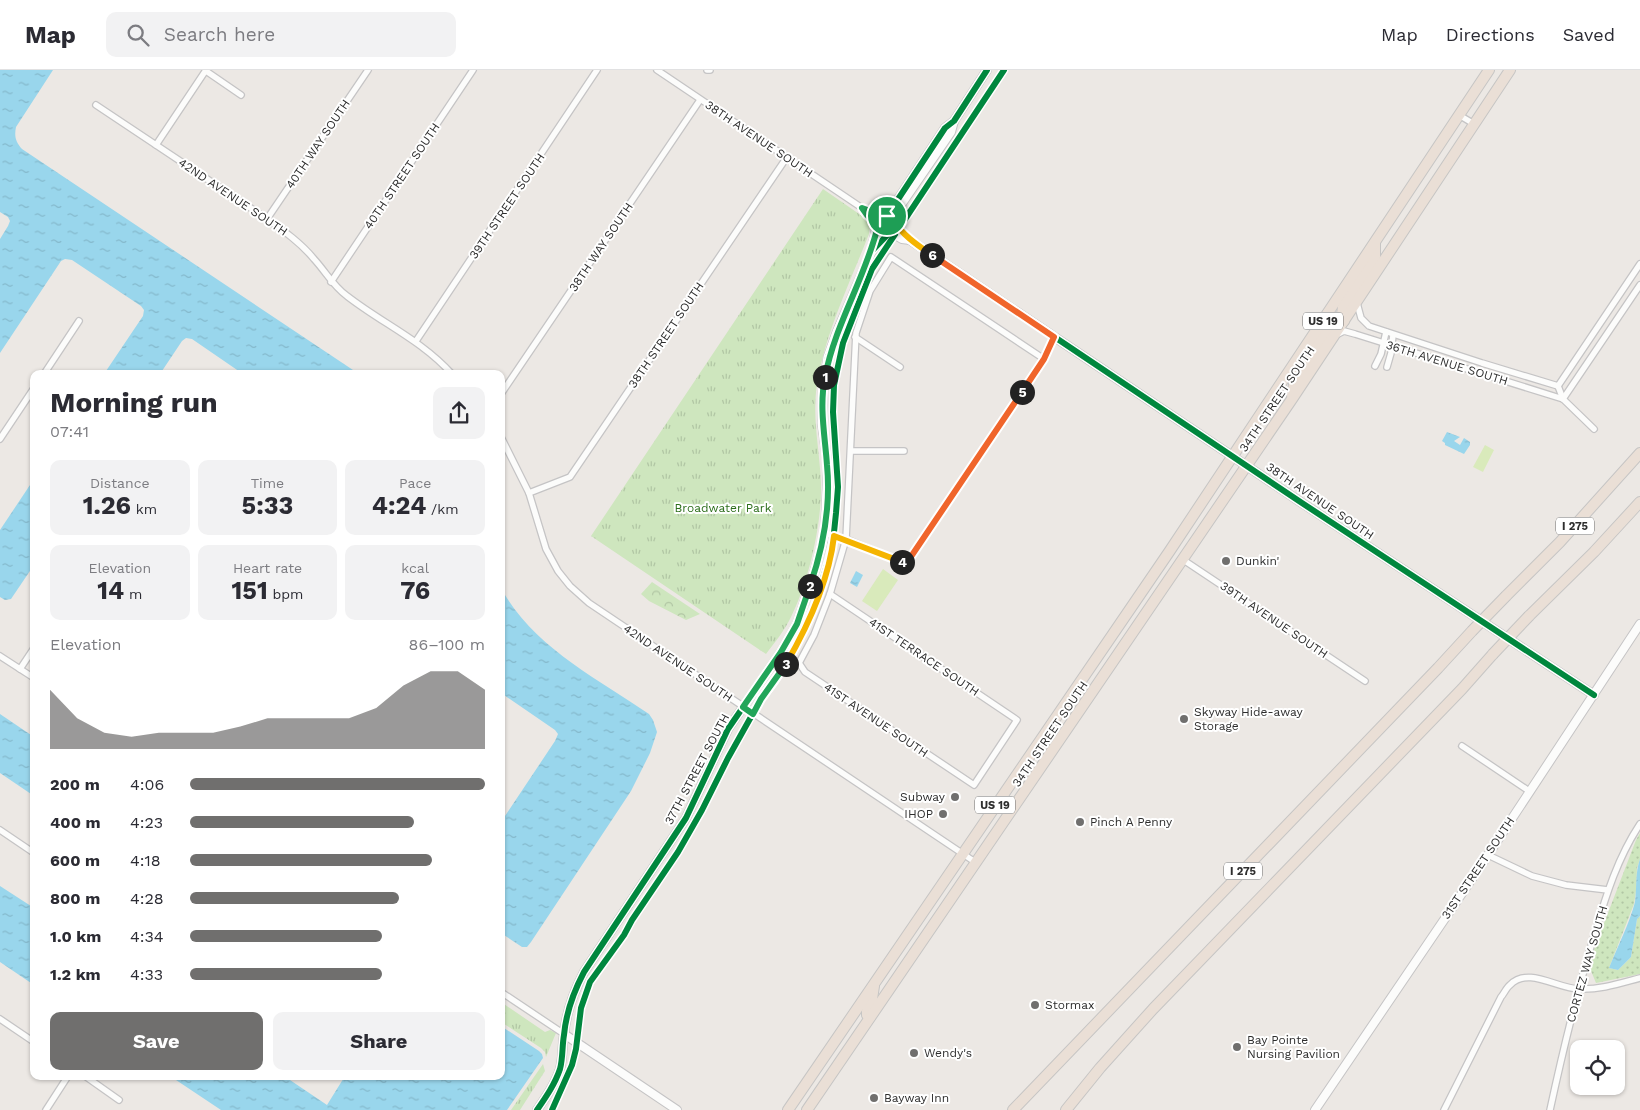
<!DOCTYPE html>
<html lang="en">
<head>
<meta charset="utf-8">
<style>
  body { margin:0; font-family:"Work Sans",sans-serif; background:#f2f2f3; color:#2b2b33; height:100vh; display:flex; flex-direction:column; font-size:19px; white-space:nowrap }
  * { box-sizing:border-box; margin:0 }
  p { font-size:16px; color:#7c7c81 }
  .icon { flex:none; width:28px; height:28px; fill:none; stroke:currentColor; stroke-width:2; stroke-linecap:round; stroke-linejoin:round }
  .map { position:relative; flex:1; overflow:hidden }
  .drawer { position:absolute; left:30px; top:300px; width:475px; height:710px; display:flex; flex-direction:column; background:#fff; border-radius:10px; box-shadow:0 1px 4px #0004 }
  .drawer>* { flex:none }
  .controls { position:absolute; left:1570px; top:970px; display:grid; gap:10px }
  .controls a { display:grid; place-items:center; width:55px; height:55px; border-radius:10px; background:#fff; box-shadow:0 1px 4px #0004; font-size:25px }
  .pin { position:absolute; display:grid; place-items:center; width:42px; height:42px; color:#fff; margin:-21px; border:2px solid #fff; border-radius:50%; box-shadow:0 1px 5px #0007 }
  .km { position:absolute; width:25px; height:25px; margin:-12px; border-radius:50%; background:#222; color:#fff; font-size:14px; line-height:25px; text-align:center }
  .round { display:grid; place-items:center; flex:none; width:52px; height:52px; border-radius:10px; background:#f2f2f3 }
  .headline { display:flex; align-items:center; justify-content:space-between; height:85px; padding:0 20px }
  h1 { font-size:28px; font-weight:700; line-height:38px }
  .stats { display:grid; grid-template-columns:repeat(3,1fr); gap:8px; height:85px; padding:5px 20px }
  .stats div { display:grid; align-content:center; border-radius:10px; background:#f2f2f3; text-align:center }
  .stats b { font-size:25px; font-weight:700 }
  .stats small { font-size:14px; font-weight:400 }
  .stats p { font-size:14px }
  .chart { height:140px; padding:10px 20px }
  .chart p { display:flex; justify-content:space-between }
  .chart svg { width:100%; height:90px; margin-top:5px; fill:#706f6e; opacity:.7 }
  .primary-button { display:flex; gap:10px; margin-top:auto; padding:10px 20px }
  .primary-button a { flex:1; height:58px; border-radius:10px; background:#706f6e; color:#fff; font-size:20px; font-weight:700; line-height:58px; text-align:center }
  .primary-button a+a { background:#f2f2f3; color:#2b2b33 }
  ul { padding:0 20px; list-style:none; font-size:16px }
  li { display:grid; grid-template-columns:80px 60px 1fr; align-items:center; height:38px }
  li i { height:12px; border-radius:6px; background:#706f6e }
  header { display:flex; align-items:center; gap:30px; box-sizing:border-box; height:70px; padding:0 25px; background:#fff; border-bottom:1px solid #e1e1e2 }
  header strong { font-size:24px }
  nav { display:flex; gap:28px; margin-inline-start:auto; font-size:18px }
  .search { width:350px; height:45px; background:#f2f2f3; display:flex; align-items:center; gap:12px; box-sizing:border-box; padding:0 18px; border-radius:10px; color:#7c7c81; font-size:19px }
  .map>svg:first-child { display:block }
</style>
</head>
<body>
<header>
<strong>Map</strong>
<div class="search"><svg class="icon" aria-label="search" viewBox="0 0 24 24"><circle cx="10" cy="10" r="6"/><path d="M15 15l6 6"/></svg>Search here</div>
<nav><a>Map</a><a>Directions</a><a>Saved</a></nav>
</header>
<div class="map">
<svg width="1640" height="1040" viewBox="0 0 1640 1040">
  <defs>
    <pattern id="grass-dots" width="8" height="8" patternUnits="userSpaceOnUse" patternTransform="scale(1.25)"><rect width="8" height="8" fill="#cee6be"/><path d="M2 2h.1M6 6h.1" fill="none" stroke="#b1c6a4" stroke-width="1.8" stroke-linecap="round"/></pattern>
    <pattern id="forest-crowns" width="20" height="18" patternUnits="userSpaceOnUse" patternTransform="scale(1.25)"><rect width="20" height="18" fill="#cee6be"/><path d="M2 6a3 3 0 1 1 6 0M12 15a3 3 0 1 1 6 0" fill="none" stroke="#b1c6a4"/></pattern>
    <pattern id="park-tufts" width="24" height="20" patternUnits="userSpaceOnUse" patternTransform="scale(1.25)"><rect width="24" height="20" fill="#cee6be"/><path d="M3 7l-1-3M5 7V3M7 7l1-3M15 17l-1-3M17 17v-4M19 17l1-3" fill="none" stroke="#b1c6a4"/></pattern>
    <pattern id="water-ripples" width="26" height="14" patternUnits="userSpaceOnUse" patternTransform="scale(1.25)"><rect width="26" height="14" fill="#99d6ec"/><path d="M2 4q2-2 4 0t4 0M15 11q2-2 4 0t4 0" fill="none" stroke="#84b8cb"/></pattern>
  </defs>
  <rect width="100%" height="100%" fill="#ece8e4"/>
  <path fill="url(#grass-dots)" d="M1640 763V789L1637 798 1636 821 1634 834 1609 898 1618 900 1631 887 1637 849 1640 846V904L1596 913 1589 896 1593 882 1636 770Z"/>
  <path fill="url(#forest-crowns)" d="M652 512 700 544 686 550 649 531 641 524Z"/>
  <g fill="url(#park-tufts)">
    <path d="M823 119 865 148 870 155 869 164C849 215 823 267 816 322 813 353 820 383 821 414 822 453 809 511 791 547 785 560 775 572 766 584L591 466Z"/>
    <path d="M501 932 545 962 550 960 556 963 546 987 545 982 541 978 501 952Z"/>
    <path d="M543 994 545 1001 520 1040H511Z"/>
  </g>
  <g fill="#d9eabb">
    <path d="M1485 375 1494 380 1483 402 1473 397Z"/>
    <path d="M883 499 898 510 877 541 862 531Z"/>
  </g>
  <g fill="url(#water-ripples)">
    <path d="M0 0H53L16 57C14 67 16 72 22 79L359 304H243L192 269 186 268 182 271 160 304H104L143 246 144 240 141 236 72 190 65 189 61 191 0 283V169L8 156 10 151 8 147 0 142Z"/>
    <path d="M1447 362 1460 367 1454 371 1460 375 1464 368 1470 372V375L1464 384 1445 375V373L1442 371Z"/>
    <path d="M34 409V495L11 529 5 530 0 527V460Z"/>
    <path d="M856 501 863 505 857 517 850 513Z"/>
    <path d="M501 518C532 576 596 608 649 644L653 650 657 662 650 683 631 721 531 872 527 877H522L501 863V752L555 671 558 664 555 660 501 623Z"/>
    <path d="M0 644 34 667V726L0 703Z"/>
    <path d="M1640 789V846L1637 849 1631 887 1618 900 1609 898C1617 878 1630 852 1635 832 1637 817 1635 803 1640 789Z"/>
    <path d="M0 816 34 838V915L0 892Z"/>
    <path d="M501 956 539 981 542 984 543 988 507 1040H221L170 1006H284L327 1035 345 1006H501Z"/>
  </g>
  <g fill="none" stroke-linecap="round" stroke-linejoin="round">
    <defs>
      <g id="street">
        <path d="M657 0 862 138 883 146"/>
        <path d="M707 0H710"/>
        <path d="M206 1 241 25"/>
        <path d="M96 35 267 149C284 161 301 173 314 189 326 202 333 216 347 226 383 254 420 269 452 304"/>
        <path d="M1459 45 1474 54"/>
        <path d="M156 75 206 0"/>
        <path d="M862 138 867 145 877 154"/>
        <path d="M267 149 368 0"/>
        <path d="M331 212 473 0"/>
        <path d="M1357 233 1361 248 1369 256 1482 293 1558 316"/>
        <path d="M1336 265 1344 261 1355 264 1563 329"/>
        <path d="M855 267 900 297"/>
        <path d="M416 271 597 0"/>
        <path d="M1375 296 1381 284 1386 262"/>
        <path d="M1387 297 1391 283 1393 265"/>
        <path d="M44 304 79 251"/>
        <path d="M1558 316 1640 194"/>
        <path d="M1558 316 1563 329 1594 359"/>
        <path d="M501 324 700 30"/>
        <path d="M1563 329 1640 215"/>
        <path d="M501 367 529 423 546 479 558 501 570 516 589 533 975 792"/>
        <path d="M0 369 34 318"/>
        <path d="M851 381H904"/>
        <path d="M529 423 570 407 787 87"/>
        <path d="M825 463 846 469 906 494 1044 289 1054 267"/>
        <path d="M1182 489 1365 611"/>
        <path d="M781 582 799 593 805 602 974 715 1017 650 830 524"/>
        <path d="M0 586 34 608"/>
        <path d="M799 593 814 565 830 524 846 469 856 263 870 221 891 187 1044 289"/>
        <path d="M20 599 34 578"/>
        <path d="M1462 676 1529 721"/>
        <path d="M0 760 34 783"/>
        <path d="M1488 785 1532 806 1566 815 1608 820"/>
        <path d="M501 922 564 964"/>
        <path d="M0 949 34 972"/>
        <path d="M85 1006 119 1030"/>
        <path d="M46 1040 68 1006"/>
        <path d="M1444 1040 1501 927C1504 924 1506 918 1510 915 1528 896 1558 919 1579 919 1600 920 1621 913 1640 908"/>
        <path d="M1550 1040C1563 980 1577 921 1595 863 1606 825 1618 787 1640 754"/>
      </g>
      <g id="secondary">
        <path d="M887 146 945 58 954 51 987 0"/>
        <path d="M892 148 951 62 954 51"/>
        <path d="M895 154 910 170 1302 433 1594 625"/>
        <path d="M890 162 902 169 910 170"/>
        <path d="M564 964 677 1040"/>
        <path d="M537 1040C546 1027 555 1014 560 999 563 988 562 976 564 965 566 943 574 921 584 902L686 748 728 659 781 582 797 554 815 500 825 463 828 397 822 353 823 318 828 287 837 262 871 182 878 151 883 146 890 147 894 151 893 159 871 182"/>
        <path d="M1315 1040 1488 785 1640 554"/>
      </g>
      <g id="highway">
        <path d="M1344 251 1342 244 1343 237 1375 187V174"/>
        <path d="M1292 325 1295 310 1327 260 1329 254 1328 243"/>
        <path d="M1506 526 1560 472 1640 383"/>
        <path d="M1529 546 1594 482 1640 432"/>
        <path d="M870 947 867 945V941L872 929 874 916"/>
        <path d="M788 1040 1169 482 1489 0"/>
        <path d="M807 1040 1292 329 1510 0"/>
        <path d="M1013 1040 1438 598 1472 561"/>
        <path d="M1066 1040 1100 998 1153 939 1462 619 1493 584"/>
      </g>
    </defs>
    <use href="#street" stroke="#c5c4c5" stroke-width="8"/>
    <use href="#secondary" stroke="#c5c4c5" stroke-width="10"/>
    <use href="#highway" stroke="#c6c5c4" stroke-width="12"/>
    <use href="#street" stroke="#fcfcfb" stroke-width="5.5"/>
    <use href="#secondary" stroke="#fcfcfb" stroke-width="8"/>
    <use href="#highway" stroke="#eadfd6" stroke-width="10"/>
    <defs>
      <g id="highway-bridge">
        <path d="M1472 561 1506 526"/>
        <path d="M1493 584 1529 546"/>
      </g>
    </defs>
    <use href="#highway-bridge" stroke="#c6c5c4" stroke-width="12" stroke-linecap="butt"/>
    <use href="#highway-bridge" stroke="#eadfd6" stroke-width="10"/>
    <defs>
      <g id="cycleway">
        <path d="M887 146 945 58 954 51 987 0"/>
        <path d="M910 170 1302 433 1594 625"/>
        <path d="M862 204 871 182 878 151 883 146 890 147 894 151 893 159 871 182"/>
        <path d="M537 1040C546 1027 555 1014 560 999 563 988 562 976 564 965 566 943 574 921 584 902L686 748 728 659 781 582 797 554 815 500 825 463 828 397 822 353 823 318 828 287 837 262 848 239"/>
        <path d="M552 1040 572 995 576 979 581 938 590 912 624 865 632 850 678 782 702 740 728 688 761 629 774 612 789 588 814 537 828 492 833 472 836 443 838 417 833 342 834 315 843 273 872 199 1004 0"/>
      </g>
    </defs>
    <use href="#cycleway" stroke="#fff" stroke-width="9"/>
    <use href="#cycleway" stroke="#00873e" stroke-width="6"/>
  </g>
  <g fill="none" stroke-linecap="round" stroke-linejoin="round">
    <defs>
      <path id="split-1" d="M825 307C835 254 865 209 878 156L877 154 867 145 862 138 878 144 887 146"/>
      <path id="split-2" d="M810 516C823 478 831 436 827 395 825 366 819 337 825 307"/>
      <path id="split-3" d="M786 594 761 629 753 644 743 637 781 582 797 554 810 516"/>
      <path id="split-4" d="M786 594C808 556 829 510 834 466L902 492"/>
      <path id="split-5" d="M902 492 906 494 1022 322"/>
      <path id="split-6" d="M932 185 1054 267 1044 289 1022 322"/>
      <path id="split-7" d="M887 146 892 148C901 164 917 175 932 185"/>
    </defs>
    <use href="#split-1" stroke="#fff" stroke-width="10"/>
    <use href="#split-2" stroke="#fff" stroke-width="10"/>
    <use href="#split-3" stroke="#fff" stroke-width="10"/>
    <use href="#split-4" stroke="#fff" stroke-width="10"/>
    <use href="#split-5" stroke="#fff" stroke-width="10"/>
    <use href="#split-6" stroke="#fff" stroke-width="10"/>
    <use href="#split-7" stroke="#fff" stroke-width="10"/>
    <use href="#split-1" stroke="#22a559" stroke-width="6"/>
    <use href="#split-2" stroke="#22a559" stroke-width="6"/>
    <use href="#split-3" stroke="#22a559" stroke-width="6"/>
    <use href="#split-4" stroke="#f5b400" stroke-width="6"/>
    <use href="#split-5" stroke="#f0652b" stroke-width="6"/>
    <use href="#split-6" stroke="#f0652b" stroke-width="6"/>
    <use href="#split-7" stroke="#f5b400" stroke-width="6"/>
  </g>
  <g fill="#706f6e" stroke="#fff" stroke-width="2">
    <circle cx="1226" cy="491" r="5"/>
    <circle cx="1184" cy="649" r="5"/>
    <circle cx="955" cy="727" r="5"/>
    <circle cx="943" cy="744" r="5"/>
    <circle cx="1080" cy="752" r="5"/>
    <circle cx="1035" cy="935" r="5"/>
    <circle cx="1237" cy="977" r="5"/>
    <circle cx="914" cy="983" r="5"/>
    <circle cx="874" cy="1028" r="5"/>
  </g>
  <g text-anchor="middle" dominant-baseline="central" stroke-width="4" stroke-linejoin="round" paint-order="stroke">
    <g fill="#fff" stroke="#6d6d6d" stroke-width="1">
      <rect x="1303" y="242.5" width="40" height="17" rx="4"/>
      <rect x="1556" y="447.5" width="38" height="17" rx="4"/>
      <rect x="975" y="726.5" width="40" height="17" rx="4"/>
      <rect x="1224" y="792.5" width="38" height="17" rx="4"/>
    </g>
    <g font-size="11" font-weight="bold" fill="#2e2e2e">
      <text x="1323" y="251">US 19</text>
      <text x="1575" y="456">I 275</text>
      <text x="995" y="735">US 19</text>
      <text x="1243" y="801">I 275</text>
    </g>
    <g font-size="12" fill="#2e2e2e" stroke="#fff">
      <text transform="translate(759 69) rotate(34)">38TH AVENUE SOUTH</text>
      <text transform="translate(318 74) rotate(-56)">40TH WAY SOUTH</text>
      <text transform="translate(402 106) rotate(-56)">40TH STREET SOUTH</text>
      <text transform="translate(233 127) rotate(34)">42ND AVENUE SOUTH</text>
      <text transform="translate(507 136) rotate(-56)">39TH STREET SOUTH</text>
      <text transform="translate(601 177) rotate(-56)">38TH WAY SOUTH</text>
      <text transform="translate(666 265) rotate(-56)">38TH STREET SOUTH</text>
      <text transform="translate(1447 293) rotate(17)">36TH AVENUE SOUTH</text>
      <text transform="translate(1277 329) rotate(-56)">34TH STREET SOUTH</text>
      <text transform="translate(1320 431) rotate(34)">38TH AVENUE SOUTH</text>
      <text transform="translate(1274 550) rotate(34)">39TH AVENUE SOUTH</text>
      <text transform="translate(924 587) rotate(34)">41ST TERRACE SOUTH</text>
      <text transform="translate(678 593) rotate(34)">42ND AVENUE SOUTH</text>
      <text transform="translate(876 650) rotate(34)">41ST AVENUE SOUTH</text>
      <text transform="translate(1050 664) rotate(-56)">34TH STREET SOUTH</text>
      <text transform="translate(697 699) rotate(-62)">37TH STREET SOUTH</text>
      <text transform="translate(1478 798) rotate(-56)">31ST STREET SOUTH</text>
      <text transform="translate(1587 894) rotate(-74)">CORTEZ WAY SOUTH</text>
    </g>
    <g font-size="12" fill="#2c6e1b" stroke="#fff">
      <text x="723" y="438">Broadwater Park</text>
    </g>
    <g font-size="12" fill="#2e2e2e" stroke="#fff" text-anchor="start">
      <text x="1236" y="491">Dunkin'</text>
      <text x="1194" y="642">Skyway Hide-away<tspan x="1194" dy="14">Storage</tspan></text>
      <text x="945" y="727" text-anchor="end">Subway</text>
      <text x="933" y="744" text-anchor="end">IHOP</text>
      <text x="1090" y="752">Pinch A Penny</text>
      <text x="1045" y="935">Stormax</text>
      <text x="1247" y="970">Bay Pointe<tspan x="1247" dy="14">Nursing Pavilion</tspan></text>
      <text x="924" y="983">Wendy's</text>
      <text x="884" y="1028">Bayway Inn</text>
    </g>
  </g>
</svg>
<div class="controls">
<a><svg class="icon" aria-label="locate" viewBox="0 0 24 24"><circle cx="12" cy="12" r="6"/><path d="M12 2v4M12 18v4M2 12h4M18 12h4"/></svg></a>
</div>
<div class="pin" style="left:887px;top:146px;background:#1e9e55"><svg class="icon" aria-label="arrive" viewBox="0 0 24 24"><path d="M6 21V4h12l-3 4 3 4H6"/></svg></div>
<b class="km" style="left:825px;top:307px">1</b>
<b class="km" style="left:810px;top:516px">2</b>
<b class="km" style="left:786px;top:594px">3</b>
<b class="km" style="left:902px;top:492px">4</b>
<b class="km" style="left:1022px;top:322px">5</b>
<b class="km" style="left:932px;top:185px">6</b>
<section class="drawer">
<div class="headline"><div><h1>Morning run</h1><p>07:41</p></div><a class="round"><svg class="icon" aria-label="share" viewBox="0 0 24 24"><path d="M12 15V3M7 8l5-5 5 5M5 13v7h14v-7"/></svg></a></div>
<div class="stats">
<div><p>Distance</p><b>1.26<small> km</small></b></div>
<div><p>Time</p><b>5:33</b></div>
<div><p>Pace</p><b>4:24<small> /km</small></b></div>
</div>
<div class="stats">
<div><p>Elevation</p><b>14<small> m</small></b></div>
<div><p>Heart rate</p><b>151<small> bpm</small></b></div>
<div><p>kcal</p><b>76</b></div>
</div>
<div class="chart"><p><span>Elevation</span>86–100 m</p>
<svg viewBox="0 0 160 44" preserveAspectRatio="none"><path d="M0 44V15L10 29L20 36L30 38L40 36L50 36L60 36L70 33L80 29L90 29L100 29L110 29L120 24L130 13L140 6L150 6L160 15V44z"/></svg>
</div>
<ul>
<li><b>200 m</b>4:06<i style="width:100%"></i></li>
<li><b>400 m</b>4:23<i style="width:76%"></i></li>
<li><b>600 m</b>4:18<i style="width:82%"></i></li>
<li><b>800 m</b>4:28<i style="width:71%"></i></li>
<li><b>1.0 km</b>4:34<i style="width:65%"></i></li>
<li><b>1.2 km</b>4:33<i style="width:65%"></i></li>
</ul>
<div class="primary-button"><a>Save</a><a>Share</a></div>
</section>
</div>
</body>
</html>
